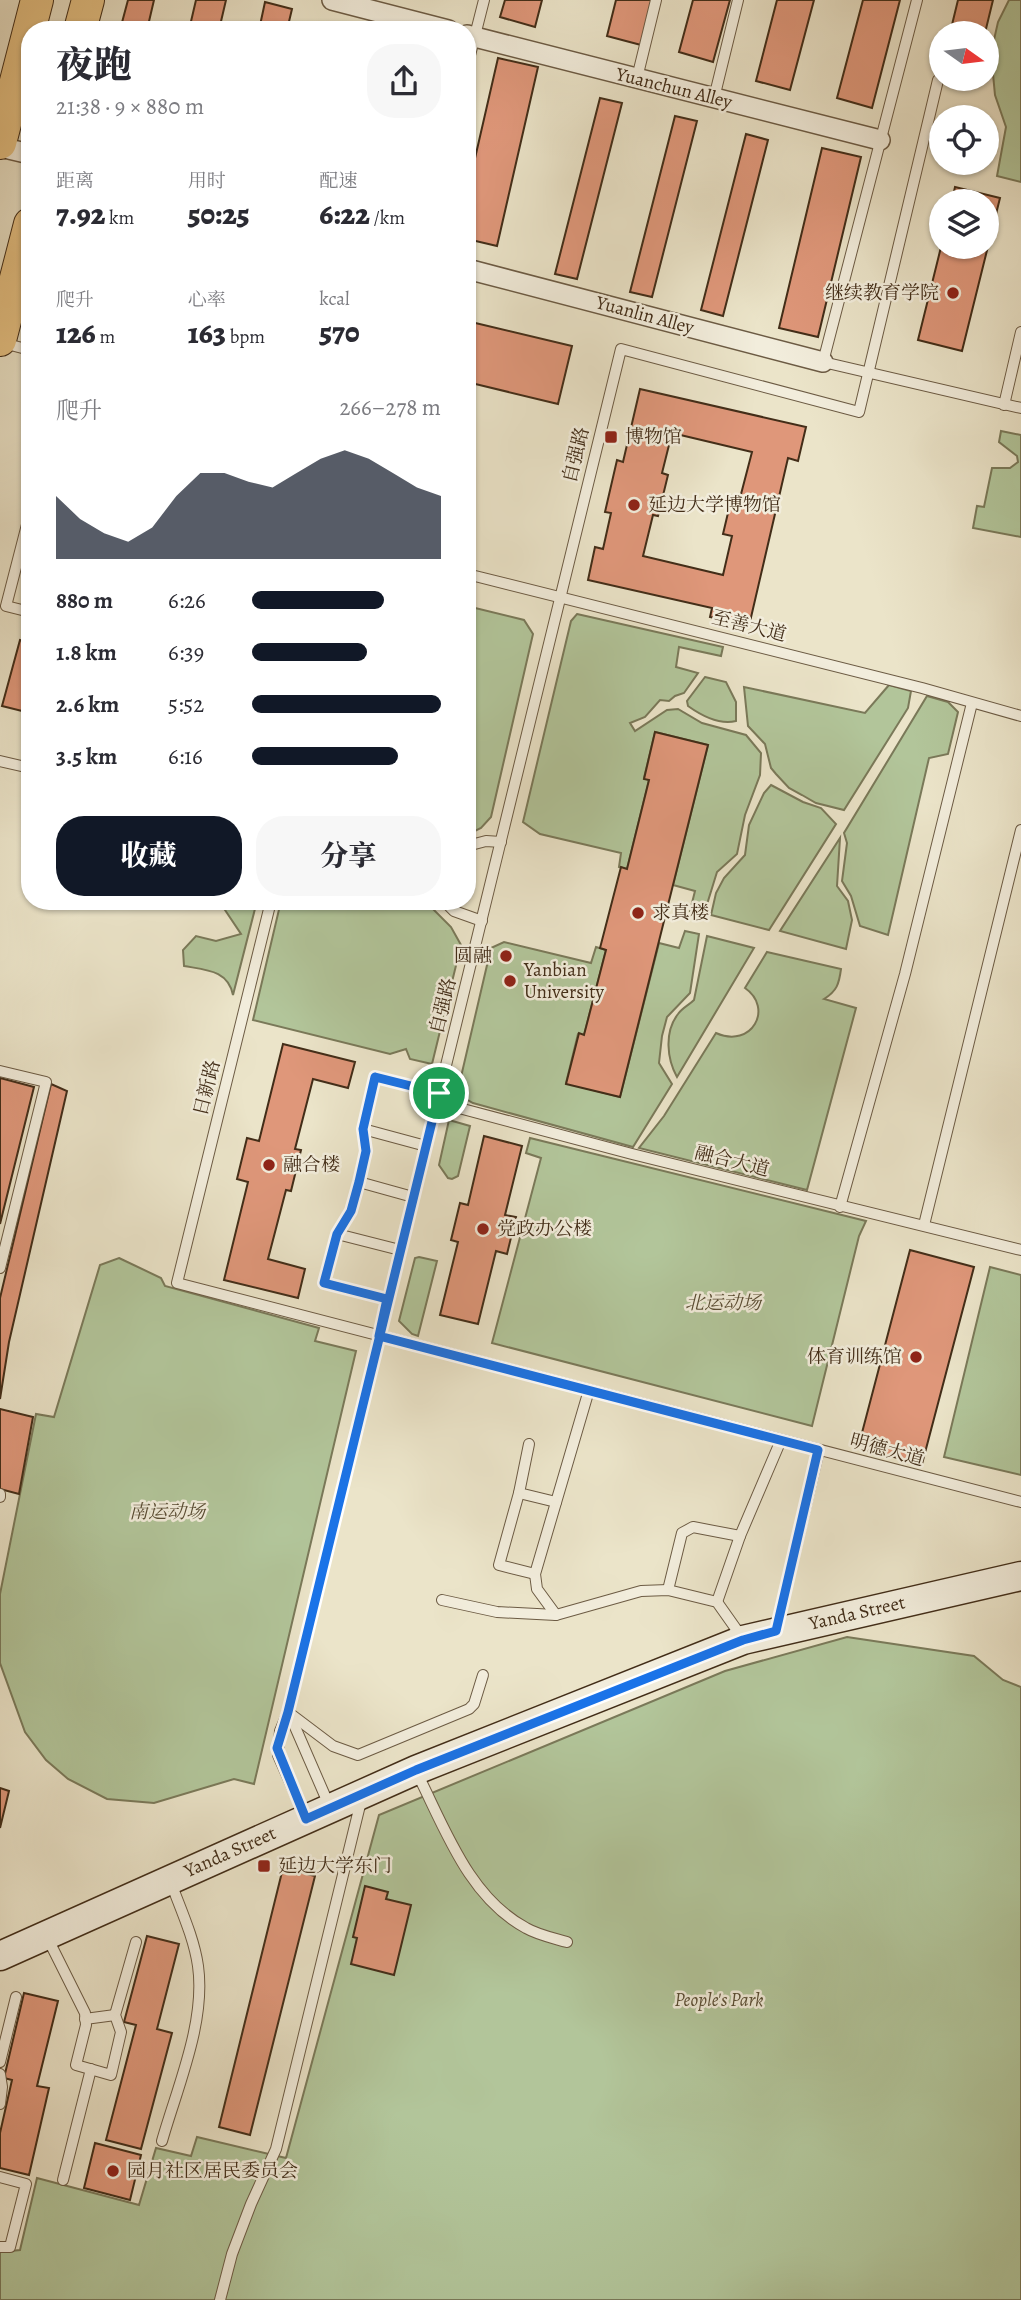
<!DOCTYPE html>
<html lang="zh">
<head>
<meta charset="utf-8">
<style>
  body { margin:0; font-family:Alegreya,"Noto Serif SC",serif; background:#f7f7f7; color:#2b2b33; height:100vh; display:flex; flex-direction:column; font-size:26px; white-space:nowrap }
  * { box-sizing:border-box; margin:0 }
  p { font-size:23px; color:#7c7c81 }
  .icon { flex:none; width:38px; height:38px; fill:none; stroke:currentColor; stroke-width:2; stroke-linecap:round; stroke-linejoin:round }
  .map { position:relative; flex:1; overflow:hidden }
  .drawer { position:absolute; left:21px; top:21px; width:455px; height:889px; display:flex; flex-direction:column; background:#fff; border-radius:28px; box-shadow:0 2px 5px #0004 }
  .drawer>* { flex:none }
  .needle { width:46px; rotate:104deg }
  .controls { position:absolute; left:929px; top:21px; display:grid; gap:14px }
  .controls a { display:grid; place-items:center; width:70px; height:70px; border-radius:50%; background:#fff; box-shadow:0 2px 5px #0004; font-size:35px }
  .pin { position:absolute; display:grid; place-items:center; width:60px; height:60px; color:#fff; margin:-30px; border:4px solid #fff; border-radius:50%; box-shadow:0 2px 7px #0007 }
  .round { display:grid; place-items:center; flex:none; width:74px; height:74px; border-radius:28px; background:#f7f7f7 }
  .overview { display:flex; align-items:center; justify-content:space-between; height:119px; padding:0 35px }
  h1 { font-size:38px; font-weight:800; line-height:52px }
  .stats { display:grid; grid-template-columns:repeat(3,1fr); gap:10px; height:119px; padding:7px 35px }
  .stats div { display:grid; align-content:center }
  .stats b { font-size:30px; font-weight:800 }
  .stats small { font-size:19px; font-weight:400 }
  .stats p { font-size:19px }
  .chart { height:196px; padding:14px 35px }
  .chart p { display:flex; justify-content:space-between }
  .chart svg { width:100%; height:126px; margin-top:7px; fill:#111827; opacity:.7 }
  .cta { display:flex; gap:14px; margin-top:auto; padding:14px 35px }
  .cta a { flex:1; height:80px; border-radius:28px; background:#111827; color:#fff; font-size:28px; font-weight:800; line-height:80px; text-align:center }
  .cta a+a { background:#f7f7f7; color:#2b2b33 }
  ul { padding:0 35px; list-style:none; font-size:23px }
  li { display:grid; grid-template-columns:112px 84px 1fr; align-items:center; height:52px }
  li i { height:18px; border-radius:9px; background:#111827 }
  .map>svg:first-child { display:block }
</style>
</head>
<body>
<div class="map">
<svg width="1021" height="2300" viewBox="0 0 1021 2300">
  <rect width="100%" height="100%" fill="#ebe4c9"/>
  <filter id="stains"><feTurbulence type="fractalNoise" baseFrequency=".00286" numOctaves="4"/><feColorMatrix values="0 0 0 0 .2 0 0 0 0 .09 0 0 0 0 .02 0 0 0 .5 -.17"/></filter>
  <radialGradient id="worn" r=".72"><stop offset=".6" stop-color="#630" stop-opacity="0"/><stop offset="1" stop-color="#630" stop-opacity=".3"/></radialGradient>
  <g fill="#b2c59a" stroke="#7a7959" stroke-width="2">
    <path d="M1009 0H1021V182L997 176 1006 127 995 95 991 53 998 22Z"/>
    <path d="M1001 431 1021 435V537L973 528 977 506 984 507 992 468H1010L1018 462 1017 456 999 442Z"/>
    <path d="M467 606 524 620 533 634 491 817 481 828 467 835Z"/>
    <path d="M577 614 723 647 721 656 679 647 676 667 698 673 684 693 675 696 669 701 660 700 645 717 630 723 635 731 667 710 678 709 702 723 746 735 761 753 760 775 745 815 737 854 717 872 704 914 690 911 695 891 673 885 708 745 655 732 644 778 649 780 627 869 619 867 621 853 540 834 523 822 571 621Z"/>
    <path d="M705 677 726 682 736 702V721C720 725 702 716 688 706L687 701Z"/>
    <path d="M889 685 911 691 908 708 844 810 816 803 802 795 789 788 776 774 771 768 765 744 748 726 744 687 865 713Z"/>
    <path d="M927 696 948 702 958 712 948 754 929 758 888 935 860 926 851 896 842 881 847 843 844 833Z"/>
    <path d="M771 785 803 802 821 808 836 824 769 930 711 915 716 893 724 878 745 855 749 825 764 793Z"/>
    <path d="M840 838 837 886 848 901 852 920 846 949 780 931Z"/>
    <path d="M219 901H257L233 995C228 970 206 970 184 966L183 950 196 936 216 941 241 934Z"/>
    <path d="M281 901H425L451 927 461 945 432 1064 410 1059 406 1049 390 1054 253 1020Z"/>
    <path d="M685 931 699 934 690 993 667 1017 662 1036 659 1063 672 1084 633 1147 473 1103 457 1094 491 948 504 942 591 963 596 947 606 950 584 1035 578 1034 566 1083 620 1097 659 943 679 948Z"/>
    <path d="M707 936 754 948 677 1077C667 1059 664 1032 678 1014 682 1008 689 1005 694 1000Z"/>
    <path d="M767 952 841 969C839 984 837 991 824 999L856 1008 807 1190 639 1148 664 1116 716 1033C752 1049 774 1008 745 988Z"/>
    <path d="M449 1120 470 1126 458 1176 452 1179 448 1178 439 1165Z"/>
    <path d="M530 1138 866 1221 859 1236 812 1426 492 1343 541 1158 526 1153Z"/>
    <path d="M419 1257 437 1261 418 1336 412 1334 399 1321 415 1258Z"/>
    <path d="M119 1258 161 1278 165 1286 319 1328 315 1341 356 1351 254 1784 234 1779 154 1803 107 1799 68 1779 46 1760 25 1732 0 1663V1594L36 1414 54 1417 100 1265Z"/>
    <path d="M990 1267 1021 1275V1475L944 1457Z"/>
    <path d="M847 1637 974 1656 1003 1680 1021 1687V2300H0V2252L20 2250 37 2178 139 2205 156 2148 191 2156 197 2137 286 2158 379 1815 725 1671Z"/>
  </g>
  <g fill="#df977a" stroke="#422d18" stroke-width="2" fill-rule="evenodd">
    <path d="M128 0H154L147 30H120Z"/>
    <path d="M196 0H226L219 30H189Z"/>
    <path d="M505 0H542L535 27 500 17Z"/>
    <path d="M616 0H653L641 45 607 36Z"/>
    <path d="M693 0H730L713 62 679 52Z"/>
    <path d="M777 0H814L790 90 756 81Z"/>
    <path d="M863 0H900L872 108 837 98Z"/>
    <path d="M958 0H993L985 33H950Z"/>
    <path d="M265 2 292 9 287 30H259Z"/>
    <path d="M498 58 538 67 497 246 467 239V193Z"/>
    <path d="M600 98 622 103 577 279 555 274Z"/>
    <path d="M675 116 697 121 652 297 630 292Z"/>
    <path d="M746 134 768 140 723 316 701 310Z"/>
    <path d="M822 148 861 157 818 337 779 328Z"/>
    <path d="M955 187 1000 198 962 351 918 340 942 243V247H987V201H952Z"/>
    <path d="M467 321 572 346 558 404 467 382Z"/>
    <path d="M640 389 806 427 798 461 788 458 749 626 710 617 712 608 588 580 595 547 603 549 611 513 605 512 617 460 623 462ZM672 433 752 452 740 498 732 496 723 534 732 536 723 575 643 556 653 515 658 516 668 475 662 473Z"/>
    <path d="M20 640 30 643V713L2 706Z"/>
    <path d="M655 732 708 745 620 1097 566 1084 579 1033 584 1035 606 950 600 948 621 867 627 869 649 780 644 779Z"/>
    <path d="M283 1044 355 1062 348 1088 313 1079 295 1149 301 1150 291 1191 286 1190 268 1259 305 1269 298 1298 224 1280 248 1182 237 1179 247 1138 259 1141Z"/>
    <path d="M0 1078 34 1087 0 1224Z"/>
    <path d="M51 1084 67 1091 9 1342 0 1399V1298Z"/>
    <path d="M484 1136 522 1146 505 1215 516 1217 507 1254 496 1251 478 1324 440 1315 458 1242 451 1240 460 1203 468 1205Z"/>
    <path d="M910 1250 974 1267 922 1464 858 1448Z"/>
    <path d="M0 1409 33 1417 19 1494 0 1489Z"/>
    <path d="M0 1788 9 1791 0 1828Z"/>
    <path d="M283 1868 315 1876 250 2135 219 2127Z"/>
    <path d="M365 1886 388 1892 386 1899 411 1905 394 1975 351 1964 357 1938 353 1937Z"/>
    <path d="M147 1936 179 1944 157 2029 172 2033 141 2149 106 2140 136 2025 124 2022Z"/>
    <path d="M24 1993 58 2001 37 2086 49 2088 29 2175 0 2168V2133L12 2080 4 2078Z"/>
    <path d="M95 2143 141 2155 130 2200 84 2188Z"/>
  </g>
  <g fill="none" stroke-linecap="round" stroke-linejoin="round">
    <defs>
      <g id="service">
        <path d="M917 0 823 362 1021 408"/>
        <path d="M467 67 484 0"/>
        <path d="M637 78 656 0"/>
        <path d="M714 98 738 0"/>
        <path d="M3 343 30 350"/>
        <path d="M1004 405 1021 332"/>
        <path d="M30 513 6 606 30 612"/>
        <path d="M467 574 922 688 1021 716"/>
        <path d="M0 761 30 768"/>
        <path d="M467 846 486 841 501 842"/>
        <path d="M271 901 177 1283 1021 1502"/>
        <path d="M444 901 454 911 482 921"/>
        <path d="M0 1071 46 1082 0 1268"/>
        <path d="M363 1129 426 1146"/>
        <path d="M359 1182 413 1197"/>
        <path d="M840 1207 905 974 972 703"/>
        <path d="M924 1225 1021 830"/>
        <path d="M337 1234 400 1250"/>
        <path d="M387 1299 324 1283 337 1234 351 1211 359 1182 366 1151 363 1129 375 1077 439 1093 459 1108 632 1154 1021 1250"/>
        <path d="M529 1444 519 1493 556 1502"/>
        <path d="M519 1493 499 1565 535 1574"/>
        <path d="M0 1494V1497"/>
        <path d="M668 1590 682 1533 693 1527 740 1536"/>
        <path d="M442 1600 497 1612 556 1615 641 1591 668 1590 717 1602 741 1636"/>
        <path d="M717 1602 740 1536 781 1440"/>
        <path d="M556 1615 537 1589 535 1574 589 1390"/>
        <path d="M776 1630 819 1450"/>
        <path d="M288 1712 333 1746 358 1755 469 1709 474 1704 483 1675"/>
        <path d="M289 1713 329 1805"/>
        <path d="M416 1771C444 1826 468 1897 526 1928 538 1935 553 1938 567 1942"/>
        <path d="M305 1816 278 1755 280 1731 288 1712 621 349 859 412 938 80"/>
        <path d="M48 1939 85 2013 86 2025 76 2065 111 2075 121 2032 115 2015 136 1942"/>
        <path d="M85 2019 115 2015"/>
        <path d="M0 2062 16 1997"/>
        <path d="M0 2074 2 2087 0 2104"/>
        <path d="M162 2141C177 2088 206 2022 198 1966 194 1938 181 1910 171 1883"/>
        <path d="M0 2177 26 2184 10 2247H0"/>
        <path d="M63 2180 91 2069"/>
        <path d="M220 2300 232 2254 251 2204 276 2149 361 1801"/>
      </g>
      <g id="minor">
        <path d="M332 0 448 30"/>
        <path d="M467 35 880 140"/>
        <path d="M0 147 30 154"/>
        <path d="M467 269 823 362"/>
      </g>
      <path id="secondary" d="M0 1956 416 1770 743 1640 1021 1576"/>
      <g id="primary">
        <path d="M80 30 88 0"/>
        <path d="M0 143 37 0"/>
        <path d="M0 340 30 224"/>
      </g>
    </defs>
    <use href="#service" stroke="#6c5b44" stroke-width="12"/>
    <use href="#minor" stroke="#6c5b44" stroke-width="22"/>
    <use href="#secondary" stroke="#422d18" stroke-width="31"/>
    <use href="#primary" stroke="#422d18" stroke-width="34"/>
    <use href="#service" stroke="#f2eddc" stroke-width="10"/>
    <use href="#minor" stroke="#f2eddc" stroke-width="19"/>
    <use href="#secondary" stroke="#f2eddc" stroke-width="28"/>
    <use href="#primary" stroke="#e6c284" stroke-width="32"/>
  </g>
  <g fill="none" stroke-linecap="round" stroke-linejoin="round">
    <defs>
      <path id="route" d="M439 1093 288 1712 277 1748 306 1819 416 1770 743 1640 776 1631 818 1450 379 1336 387 1299 324 1283 337 1234 351 1211 359 1182 366 1151 363 1129 375 1077 439 1093"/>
    </defs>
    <use href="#route" stroke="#fff" stroke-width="14"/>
    <use href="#route" stroke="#1a73e8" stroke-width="9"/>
  </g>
  <g fill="#8f2418" stroke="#f2eddc" stroke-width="2.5">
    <circle cx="953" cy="293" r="7"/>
    <rect x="604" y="430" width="14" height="14" rx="3.5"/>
    <circle cx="634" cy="505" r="7"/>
    <circle cx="638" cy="913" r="7"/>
    <circle cx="506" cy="956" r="7"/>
    <circle cx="510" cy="981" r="7"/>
    <circle cx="269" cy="1165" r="7"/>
    <circle cx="483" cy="1229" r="7"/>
    <circle cx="916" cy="1357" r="7"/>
    <rect x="257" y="1859" width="14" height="14" rx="3.5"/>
    <circle cx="113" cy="2171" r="7"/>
  </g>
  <g text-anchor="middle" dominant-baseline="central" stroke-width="5" stroke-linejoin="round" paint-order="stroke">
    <g font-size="19" fill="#422d18" stroke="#f2eddc">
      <text transform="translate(674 88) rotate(14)">Yuanchun Alley</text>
      <text transform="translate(645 315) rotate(15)">Yuanlin Alley</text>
      <text transform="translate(576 455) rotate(-76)">自强路</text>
      <text transform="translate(749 626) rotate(14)">至善大道</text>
      <text transform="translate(443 1006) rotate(-76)">自强路</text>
      <text transform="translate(207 1088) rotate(-76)">日新路</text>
      <text transform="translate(732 1161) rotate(14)">融合大道</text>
      <text transform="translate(887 1450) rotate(15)">明德大道</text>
      <text transform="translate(857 1613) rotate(-13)">Yanda Street</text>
      <text transform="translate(230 1852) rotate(-24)">Yanda Street</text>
    </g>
    <g font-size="19" fill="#422d18" stroke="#f2eddc" text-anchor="start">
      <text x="939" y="293" text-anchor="end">继续教育学院</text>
      <text x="625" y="437">博物馆</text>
      <text x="648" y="505">延边大学博物馆</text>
      <text x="652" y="913">求真楼</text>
      <text x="492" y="956" text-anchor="end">圆融</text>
      <text x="524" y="970">Yanbian<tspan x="524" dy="22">University</tspan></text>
      <text x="283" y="1165">融合楼</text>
      <text x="497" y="1229">党政办公楼</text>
      <text x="902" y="1357" text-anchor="end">体育训练馆</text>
      <text x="278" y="1866">延边大学东门</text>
      <text x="127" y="2171">园月社区居民委员会</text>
    </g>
    <g font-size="19" font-style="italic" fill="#584b32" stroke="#f2eddc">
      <text x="723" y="1303">北运动场</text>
      <text x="167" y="1512">南运动场</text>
      <text x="719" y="2000">People's Park</text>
    </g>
  </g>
  <rect width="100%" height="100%" filter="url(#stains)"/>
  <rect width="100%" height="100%" fill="url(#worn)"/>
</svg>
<div class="controls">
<a><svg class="needle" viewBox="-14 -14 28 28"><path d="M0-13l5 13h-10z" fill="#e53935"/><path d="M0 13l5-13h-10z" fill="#7c7c81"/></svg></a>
<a><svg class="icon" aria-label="locate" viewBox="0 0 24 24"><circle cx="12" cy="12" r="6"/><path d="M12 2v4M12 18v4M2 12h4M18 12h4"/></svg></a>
<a><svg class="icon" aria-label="layers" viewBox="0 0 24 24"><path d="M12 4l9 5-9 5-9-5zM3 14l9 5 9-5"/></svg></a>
</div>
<div class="pin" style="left:439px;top:1093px;background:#1e9e55"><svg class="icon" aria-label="arrive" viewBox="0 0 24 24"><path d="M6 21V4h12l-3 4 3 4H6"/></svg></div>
<section class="drawer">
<div class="overview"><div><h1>夜跑</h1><p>21:38 · 9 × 880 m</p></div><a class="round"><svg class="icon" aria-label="share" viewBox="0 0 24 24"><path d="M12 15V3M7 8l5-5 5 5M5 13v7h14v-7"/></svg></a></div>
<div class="stats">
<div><p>距离</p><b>7.92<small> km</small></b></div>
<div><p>用时</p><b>50:25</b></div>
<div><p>配速</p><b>6:22<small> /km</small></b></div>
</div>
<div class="stats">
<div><p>爬升</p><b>126<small> m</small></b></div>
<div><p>心率</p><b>163<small> bpm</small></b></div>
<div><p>kcal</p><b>570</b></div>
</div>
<div class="chart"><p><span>爬升</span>266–278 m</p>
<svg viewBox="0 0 160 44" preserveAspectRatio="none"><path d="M0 44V22L10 30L20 35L30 38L40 33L50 22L60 14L70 14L80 17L90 19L100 14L110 9L120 6L130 9L140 14L150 19L160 22V44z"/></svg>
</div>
<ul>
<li><b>880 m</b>6:26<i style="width:70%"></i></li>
<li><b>1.8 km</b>6:39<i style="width:61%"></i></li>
<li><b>2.6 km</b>5:52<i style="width:100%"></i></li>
<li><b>3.5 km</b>6:16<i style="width:77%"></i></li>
</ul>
<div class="cta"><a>收藏</a><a>分享</a></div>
</section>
</div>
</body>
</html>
